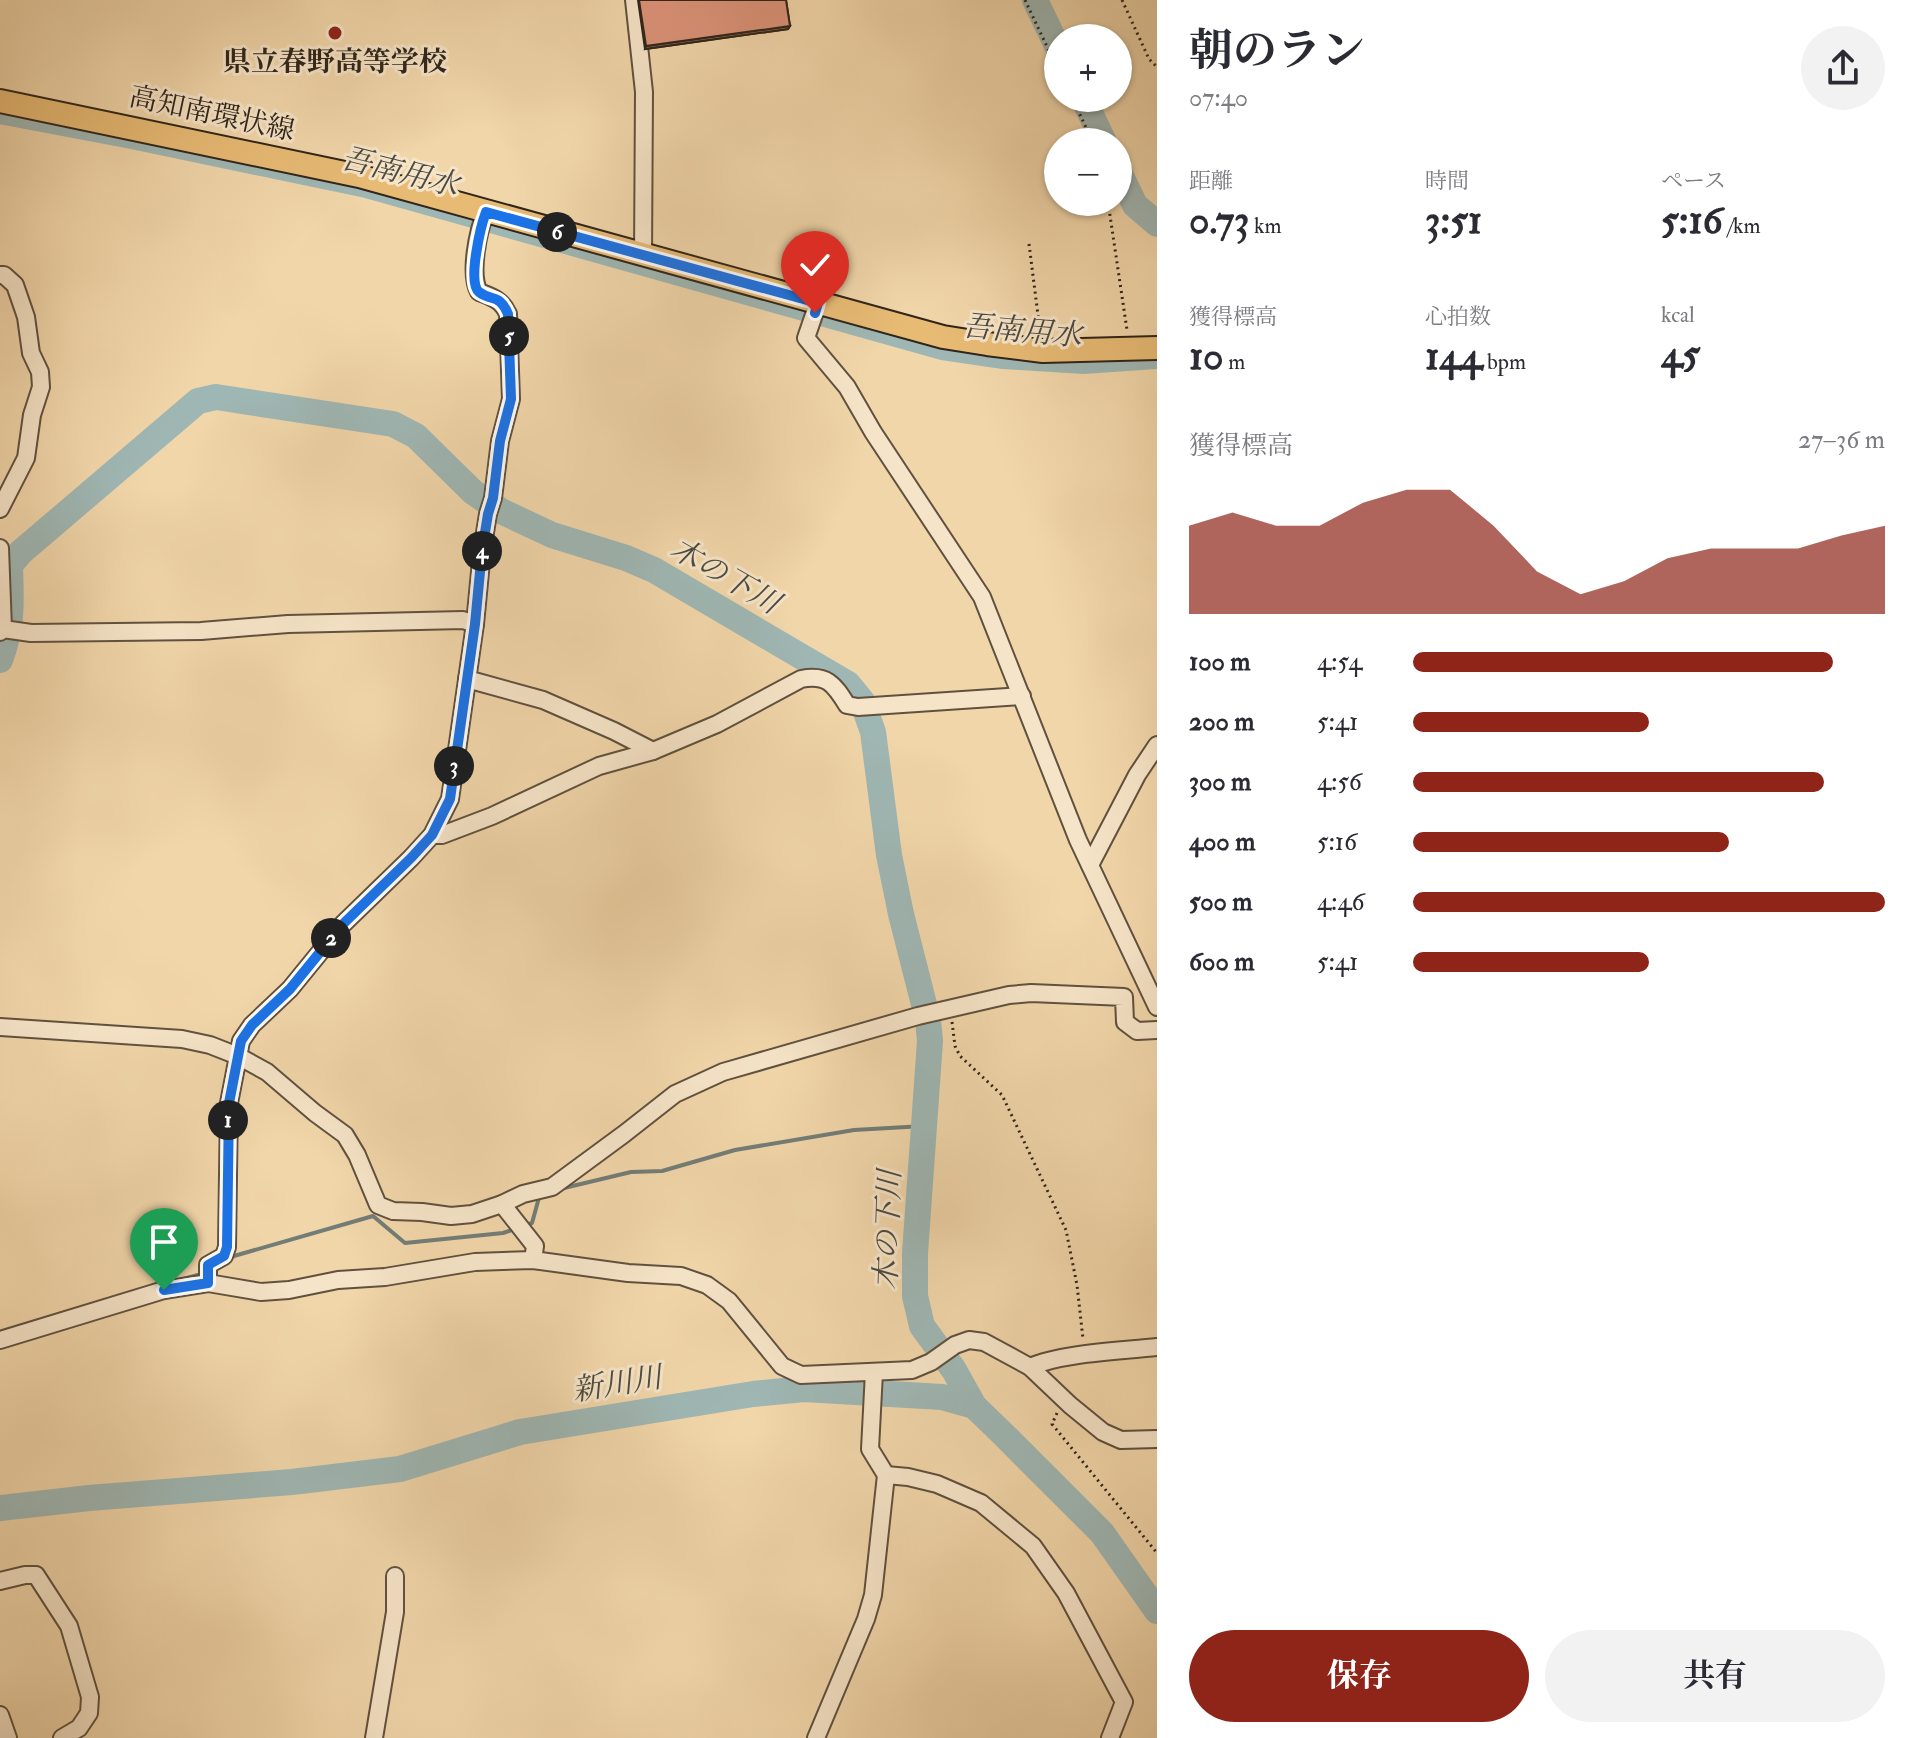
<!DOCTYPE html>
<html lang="ja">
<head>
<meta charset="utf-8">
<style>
  body { margin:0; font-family:"IM FELL Double Pica","Noto Serif JP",serif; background:#f2f2f3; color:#2b2b33; height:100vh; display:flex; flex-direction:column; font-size:30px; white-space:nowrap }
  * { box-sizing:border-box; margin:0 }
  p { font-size:26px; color:#7c7c81 }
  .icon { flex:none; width:44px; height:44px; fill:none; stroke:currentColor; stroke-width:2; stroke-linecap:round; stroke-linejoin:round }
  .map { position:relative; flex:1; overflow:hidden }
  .drawer { display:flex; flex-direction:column; background:#fff; width:760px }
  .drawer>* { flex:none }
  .fabs { position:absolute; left:1044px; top:24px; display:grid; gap:16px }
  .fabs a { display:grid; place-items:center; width:88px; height:88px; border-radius:50%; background:#fff; box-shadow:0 2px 6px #0004; font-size:40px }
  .pin { position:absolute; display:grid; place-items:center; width:68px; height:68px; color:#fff; margin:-82px -34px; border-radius:50% 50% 50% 0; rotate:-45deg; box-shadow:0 0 8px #0007 }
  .pin .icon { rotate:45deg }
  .km { position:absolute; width:40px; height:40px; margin:-20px; border-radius:50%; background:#222; color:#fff; font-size:22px; line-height:40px; text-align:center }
  .round { display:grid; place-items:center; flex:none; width:84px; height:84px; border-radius:42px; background:#f2f2f3 }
  .head { display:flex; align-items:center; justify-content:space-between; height:136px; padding:0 32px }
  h1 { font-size:44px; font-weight:700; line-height:60px }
  .stats { display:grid; grid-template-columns:repeat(3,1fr); gap:12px; height:136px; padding:8px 32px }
  .stats div { display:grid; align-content:center }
  .stats b { font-size:40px; font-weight:700 }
  .stats small { font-size:22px; font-weight:400 }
  .stats p { font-size:22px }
  .chart { height:224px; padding:16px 32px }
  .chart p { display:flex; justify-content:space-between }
  .chart svg { width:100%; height:144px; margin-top:8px; fill:#8f2418; opacity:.7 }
  .cta { display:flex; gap:16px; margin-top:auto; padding:16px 32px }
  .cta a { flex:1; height:92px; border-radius:48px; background:#8f2418; color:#fff; font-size:32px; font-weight:700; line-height:92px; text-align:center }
  .cta a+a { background:#f2f2f3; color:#2b2b33 }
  ul { padding:0 32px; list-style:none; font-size:26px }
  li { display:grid; grid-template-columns:128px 96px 1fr; align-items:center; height:60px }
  li i { height:20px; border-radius:10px; background:#8f2418 }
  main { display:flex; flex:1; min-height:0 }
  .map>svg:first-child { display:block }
</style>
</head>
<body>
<main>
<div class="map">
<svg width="1157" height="1738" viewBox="0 0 1157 1738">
  <rect width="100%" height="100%" fill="#f1d6aa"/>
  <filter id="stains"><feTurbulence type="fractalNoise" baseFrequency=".0025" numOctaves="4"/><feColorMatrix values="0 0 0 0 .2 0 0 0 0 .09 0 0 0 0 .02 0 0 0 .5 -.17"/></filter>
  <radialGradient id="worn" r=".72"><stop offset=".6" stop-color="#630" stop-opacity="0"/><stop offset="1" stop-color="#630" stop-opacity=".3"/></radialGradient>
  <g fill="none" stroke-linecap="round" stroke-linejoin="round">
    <g stroke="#727d77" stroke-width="4">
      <path d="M560 1189 631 1172 662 1171 735 1150 854 1130 924 1126"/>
      <path d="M523 1226 532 1223 540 1194"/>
      <path d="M230 1259 234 1256 373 1216 405 1243 503 1233 515 1229"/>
      <path d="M183 1279 205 1273"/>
    </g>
    <path stroke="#9fb7b4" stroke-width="16" d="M0 116 131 141 366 190 942 352 1003 361 1083 366 1157 361"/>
    <g stroke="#9fb7b4" stroke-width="26">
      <path d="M1035 0 1058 48"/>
      <path d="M1083 98 1104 142"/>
      <path d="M1118 170 1135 205 1157 224"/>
      <path d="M0 660C13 625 11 602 10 565L21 552 198 401 216 397 393 424 416 436 473 492 501 511 552 535 626 558 654 570 848 684 862 701 873 732 889 855 901 914 928 1020 930 1041 915 1253V1296L922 1326 954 1370 974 1406"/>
      <path d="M0 1508 89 1498 292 1482 400 1469 520 1432 753 1394 804 1389 942 1397 974 1406 1003 1434 1102 1533 1157 1611"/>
    </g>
    <defs>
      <g id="minor">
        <path d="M634 0 644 92 643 256"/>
        <path d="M0 275H4L15 285 26 317 31 353 40 372 41 387 32 415 26 458 0 509"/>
        <path d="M818 303 806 338 847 387 873 432 982 597 1078 840 1157 1007"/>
        <path d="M0 548 3 629 0 632"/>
        <path d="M3 629 31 633 201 631 288 624 463 620 475 624"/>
        <path d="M467 679 543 700 614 731 653 751 717 724 801 679C827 674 834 684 847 705L858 707 1022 696"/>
        <path d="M432 835H442L492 816 599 766 653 751"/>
        <path d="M1090 865 1137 775 1157 745"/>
        <path d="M0 1027 182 1039 210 1045 238 1056 267 1072 315 1113 345 1135 357 1155 378 1205 393 1211 422 1212 451 1216 472 1214 502 1204 523 1194 552 1187 624 1134 675 1094 723 1072 918 1016 1009 995 1031 993 1124 997 1125 1022 1137 1031 1157 1030"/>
        <path d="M502 1204 535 1246 533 1260"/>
        <path d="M208 1283V1265L224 1256 227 1247 229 1103 241 1041 252 1025 290 989 343 924 411 858 432 835 450 799 475 624 482 551 488 514 493 498 500 441 511 399 508 314C502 300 492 297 479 292 469 274 478 230 486 212"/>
        <path d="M0 1340 164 1290 208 1283 261 1292 289 1290 338 1280 385 1277 475 1262 533 1260 628 1273 681 1276 707 1285 729 1301 782 1366 801 1375 912 1370 931 1362 955 1345 969 1340 984 1342 1030 1367 1070 1405 1103 1432 1121 1440 1157 1439"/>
        <path d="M1030 1367C1061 1353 1122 1351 1157 1347"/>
        <path d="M886 1475 908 1477 937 1484 981 1503 1033 1546 1066 1593 1124 1702 1110 1738"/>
        <path d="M0 1581 25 1575H36L69 1626 90 1697 89 1713 79 1728 62 1738"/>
        <path d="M0 1715 8 1738"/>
        <path d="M374 1738 395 1612V1576"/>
        <path d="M816 1738 866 1619 873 1595 886 1475 870 1449 874 1372"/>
      </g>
      <path id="major" d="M0 101 359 176 943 337 987 344 1043 351 1157 348"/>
    </defs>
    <use href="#minor" stroke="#60513f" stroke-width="20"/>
    <use href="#major" stroke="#2f251b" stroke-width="26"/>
    <g stroke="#2f251b" stroke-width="3" stroke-dasharray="2 4" stroke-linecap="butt">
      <path d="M1025 0 1058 70"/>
      <path d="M1122 0 1149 59 1157 67"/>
      <path d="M1072 98 1093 142"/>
      <path d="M1108 202 1127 330"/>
      <path d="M1029 244 1040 331"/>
      <path d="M952 1022 955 1046 960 1056 1002 1095 1066 1230 1077 1285 1083 1339"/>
      <path d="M1057 1413 1052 1424 1157 1553"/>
    </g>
    <use href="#minor" stroke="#f6e4c8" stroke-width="16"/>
    <use href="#major" stroke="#e8bb75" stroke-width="22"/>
  </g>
  <path fill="#bc7e67" stroke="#2f251b" stroke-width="2" d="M638 0H786L790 26 788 29 645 49Z"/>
  <path fill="#996654" stroke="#2f251b" stroke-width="2" d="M790 26 788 29 645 49 646 46Z"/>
  <path fill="#db9278" stroke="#2f251b" stroke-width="2" d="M639 0H786L790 26 646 46Z"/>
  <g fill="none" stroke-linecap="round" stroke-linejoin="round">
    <defs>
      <path id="route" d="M164 1290 208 1283V1265L224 1256 227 1247 229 1103 241 1041 252 1025 290 989 343 924 411 858 432 835 450 799 475 624 482 551 488 514 493 498 500 441 511 399 508 314C499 293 492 302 479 292 467 283 481 225 486 212L818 303 815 313"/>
    </defs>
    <use href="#route" stroke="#fff" stroke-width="16"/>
    <use href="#route" stroke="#1a73e8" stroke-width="10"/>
  </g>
  <circle fill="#8f2418" stroke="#f6e4c8" stroke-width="3" cx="335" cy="33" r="8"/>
  <g text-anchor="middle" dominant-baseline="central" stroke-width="6" stroke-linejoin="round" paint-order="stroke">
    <g font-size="28" font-weight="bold" fill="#2f251b" stroke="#f6e4c8">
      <text x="335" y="62">県立春野高等学校</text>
    </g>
    <g font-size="28" fill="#2f251b" stroke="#f6e4c8">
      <text transform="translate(212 114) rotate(12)">高知南環状線</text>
    </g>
    <g font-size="30" font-style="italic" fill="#4b4a41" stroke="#f6e4c8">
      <text transform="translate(400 172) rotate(14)">吾南用水</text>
      <text transform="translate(1022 331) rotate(5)">吾南用水</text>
      <text transform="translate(725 576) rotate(30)">木の下川</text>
      <text transform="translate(888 1230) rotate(-88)">木の下川</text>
      <text transform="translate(617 1384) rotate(-9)">新川川</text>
    </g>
  </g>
  <rect width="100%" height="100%" filter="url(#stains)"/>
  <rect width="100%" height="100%" fill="url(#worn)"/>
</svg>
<div class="fabs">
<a>+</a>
<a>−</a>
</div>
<div class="pin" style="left:164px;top:1290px;background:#1e9e55"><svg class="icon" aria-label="arrive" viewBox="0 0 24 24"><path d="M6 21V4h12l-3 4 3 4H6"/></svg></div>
<div class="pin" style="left:815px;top:313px;background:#d93025"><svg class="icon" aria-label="check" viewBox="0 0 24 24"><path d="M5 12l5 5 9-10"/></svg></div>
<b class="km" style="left:228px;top:1120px">1</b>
<b class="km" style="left:331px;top:938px">2</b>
<b class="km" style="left:454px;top:766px">3</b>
<b class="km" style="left:482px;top:551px">4</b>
<b class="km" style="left:509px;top:336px">5</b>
<b class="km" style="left:557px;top:232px">6</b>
</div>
<section class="drawer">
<div class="head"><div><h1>朝のラン</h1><p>07:40</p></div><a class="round"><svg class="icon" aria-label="share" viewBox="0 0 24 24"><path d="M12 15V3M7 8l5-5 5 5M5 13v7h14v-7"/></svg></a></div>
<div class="stats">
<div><p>距離</p><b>0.73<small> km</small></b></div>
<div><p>時間</p><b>3:51</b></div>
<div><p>ペース</p><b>5:16<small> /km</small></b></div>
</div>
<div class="stats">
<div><p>獲得標高</p><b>10<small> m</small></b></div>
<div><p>心拍数</p><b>144<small> bpm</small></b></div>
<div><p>kcal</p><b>45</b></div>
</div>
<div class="chart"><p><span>獲得標高</span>27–36 m</p>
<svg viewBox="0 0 160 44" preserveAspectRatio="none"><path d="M0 44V17L10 13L20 17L30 17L40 10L50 6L60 6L70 17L80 31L90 38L100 34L110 27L120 24L130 24L140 24L150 20L160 17V44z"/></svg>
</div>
<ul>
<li><b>100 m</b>4:54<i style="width:89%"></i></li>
<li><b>200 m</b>5:41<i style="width:50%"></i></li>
<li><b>300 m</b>4:56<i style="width:87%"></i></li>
<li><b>400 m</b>5:16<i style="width:67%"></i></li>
<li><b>500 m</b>4:46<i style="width:100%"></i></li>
<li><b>600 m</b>5:41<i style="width:50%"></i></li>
</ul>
<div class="cta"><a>保存</a><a>共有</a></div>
</section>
</main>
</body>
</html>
